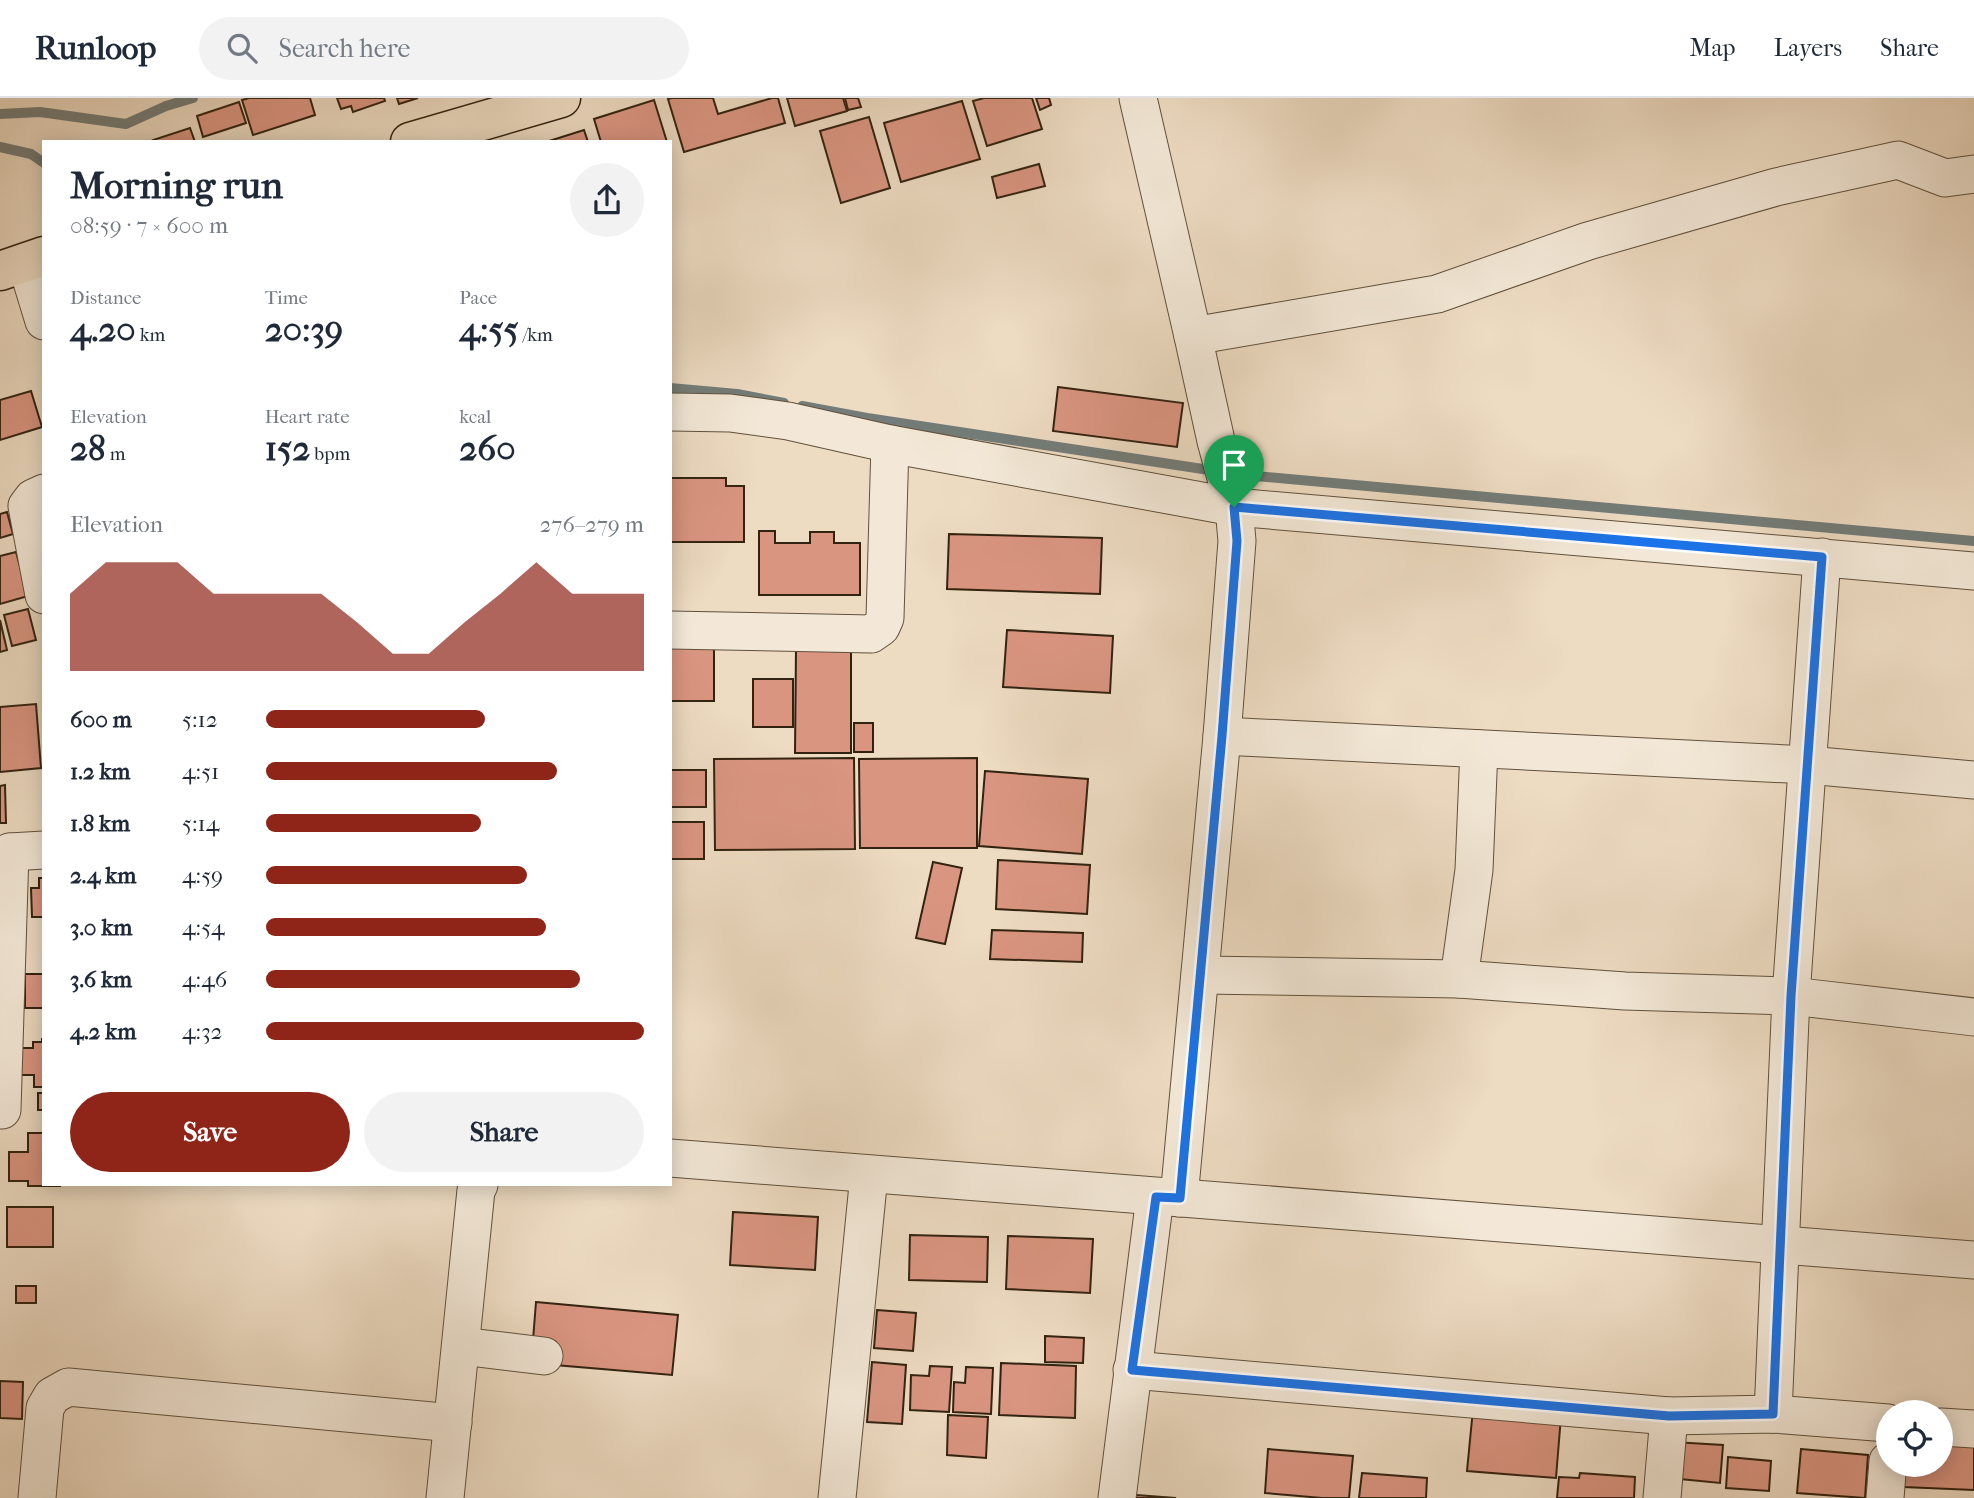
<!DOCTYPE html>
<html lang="en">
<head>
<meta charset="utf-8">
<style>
  body { margin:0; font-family:"IM FELL French Canon",serif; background:#f2f2f3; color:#1f2937; height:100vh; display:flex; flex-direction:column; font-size:26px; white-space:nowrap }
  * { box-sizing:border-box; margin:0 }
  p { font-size:23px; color:#747a83 }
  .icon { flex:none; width:38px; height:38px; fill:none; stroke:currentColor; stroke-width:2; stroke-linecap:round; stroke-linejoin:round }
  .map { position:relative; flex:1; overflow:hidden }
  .drawer { position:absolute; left:42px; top:42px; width:630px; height:1046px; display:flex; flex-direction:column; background:#fff; border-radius:0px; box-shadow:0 4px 18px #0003 }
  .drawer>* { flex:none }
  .controls { position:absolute; left:1876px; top:1302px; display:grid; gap:14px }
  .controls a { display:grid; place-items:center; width:77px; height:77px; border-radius:50%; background:#fff; box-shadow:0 4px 18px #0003; font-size:35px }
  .pin { position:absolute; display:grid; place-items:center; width:60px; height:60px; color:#fff; margin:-72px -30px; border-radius:50% 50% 50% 0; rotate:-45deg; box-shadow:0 0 7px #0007 }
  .pin .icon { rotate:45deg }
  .round { display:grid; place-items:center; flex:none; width:74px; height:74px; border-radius:37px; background:#f2f2f3 }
  .summary { display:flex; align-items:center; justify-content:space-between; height:119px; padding:0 28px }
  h1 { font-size:38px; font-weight:800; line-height:52px }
  .figures { display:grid; grid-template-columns:repeat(3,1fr); gap:10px; height:119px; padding:7px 28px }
  .figures div { display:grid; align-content:center }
  .figures b { font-size:35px; font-weight:800 }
  .figures small { font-size:19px; font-weight:400 }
  .figures p { font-size:19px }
  .chart { height:196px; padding:14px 28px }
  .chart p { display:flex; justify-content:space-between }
  .chart svg { width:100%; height:126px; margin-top:7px; fill:#8f2418; opacity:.7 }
  .button { display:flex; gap:14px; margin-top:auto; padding:14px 28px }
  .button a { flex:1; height:80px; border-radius:42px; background:#8f2418; color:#fff; font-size:28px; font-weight:800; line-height:80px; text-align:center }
  .button a+a { background:#f2f2f3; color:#1f2937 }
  ul { padding:0 28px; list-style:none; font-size:23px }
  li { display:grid; grid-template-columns:112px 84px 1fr; align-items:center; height:52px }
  li i { height:18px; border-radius:9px; background:#8f2418 }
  header { display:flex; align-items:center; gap:42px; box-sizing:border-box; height:98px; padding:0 35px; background:#fff; border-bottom:2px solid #e0e1e3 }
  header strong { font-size:33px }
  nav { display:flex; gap:38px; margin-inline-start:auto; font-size:24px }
  .search { width:490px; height:63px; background:#f2f2f3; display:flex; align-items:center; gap:18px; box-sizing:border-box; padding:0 24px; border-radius:38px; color:#747a83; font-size:26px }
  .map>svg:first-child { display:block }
</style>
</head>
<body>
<header>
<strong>Runloop</strong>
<div class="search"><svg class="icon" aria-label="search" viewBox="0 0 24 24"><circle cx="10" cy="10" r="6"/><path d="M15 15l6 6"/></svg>Search here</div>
<nav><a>Map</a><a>Layers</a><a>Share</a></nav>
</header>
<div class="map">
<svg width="1974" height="1400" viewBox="0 0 1974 1400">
  <rect width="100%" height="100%" fill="#eddbc2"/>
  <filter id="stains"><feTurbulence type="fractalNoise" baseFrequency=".00286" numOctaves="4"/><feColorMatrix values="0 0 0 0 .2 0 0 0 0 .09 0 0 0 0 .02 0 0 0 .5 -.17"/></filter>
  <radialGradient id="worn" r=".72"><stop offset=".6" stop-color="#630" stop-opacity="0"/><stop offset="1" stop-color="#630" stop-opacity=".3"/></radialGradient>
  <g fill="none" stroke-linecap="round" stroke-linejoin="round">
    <g stroke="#737c78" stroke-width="10">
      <path d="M0 16 40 14 126 26 166 8 193 0"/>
      <path d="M0 49 31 56 44 65"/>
      <path d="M670 290 737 296 784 305"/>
      <path d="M802 308 867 320 1216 373"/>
      <path d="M1234 376 1974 443"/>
    </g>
  </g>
  <g fill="#da9581" stroke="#322310" stroke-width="2">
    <path d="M249 0H310L315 17 253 37 242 2Z"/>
    <path d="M337 0H384L385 3 353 14 351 8 341 11Z"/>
    <path d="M397 0H418L399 6Z"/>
    <path d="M672 0H713L718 16 772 0H778L785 25 684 54 668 1Z"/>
    <path d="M787 0H843L847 13 795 28Z"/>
    <path d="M845 0H858L861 9 848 12Z"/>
    <path d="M984 0H1032L1042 31 987 48 973 3Z"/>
    <path d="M1036 0H1049L1051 7 1040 12Z"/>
    <path d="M654 2 667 44H601L594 21Z"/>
    <path d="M962 3 980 61 901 84 884 25Z"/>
    <path d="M239 4 246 25 203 39 197 18Z"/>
    <path d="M869 19 890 90 841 105 820 33Z"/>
    <path d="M190 30 195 44H154L153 42Z"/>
    <path d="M584 32 588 44H546Z"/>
    <path d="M1039 66 1045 88 997 100 992 79Z"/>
    <path d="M1058 289 1183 305 1177 349 1053 333Z"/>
    <path d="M31 293 42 329 0 342V302Z"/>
    <path d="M670 380H726V388H744V444H670Z"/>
    <path d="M7 414 13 436 0 440V416Z"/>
    <path d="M759 433H775V445H810V434H834V445H860V497H759Z"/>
    <path d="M949 436 1102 440 1100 496 947 491Z"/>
    <path d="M16 454 28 498 0 506V458Z"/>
    <path d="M28 511 36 542 12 548 4 517Z"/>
    <path d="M0 522 7 552 0 554Z"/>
    <path d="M1007 532 1113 538 1110 595 1003 589Z"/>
    <rect x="670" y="550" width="44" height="53"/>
    <path d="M796 551 851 552V655H795Z"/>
    <rect x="753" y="581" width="40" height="48"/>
    <path d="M36 606 41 670 0 674V609Z"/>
    <rect x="854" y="625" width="19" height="29"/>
    <path d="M854 660 855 751 715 752 714 661Z"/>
    <path d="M977 660V750H860L859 661Z"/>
    <rect x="670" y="672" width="36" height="37"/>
    <path d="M985 673 1088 681 1082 756 979 748Z"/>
    <path d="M5 687 6 725H0V688Z"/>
    <rect x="670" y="724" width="34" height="37"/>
    <path d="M998 762 1090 767 1087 816 996 811Z"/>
    <path d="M933 764 962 770 945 846 916 840Z"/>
    <path d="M39 780H44V819H32L31 790H39Z"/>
    <path d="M992 832 1083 835 1082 864 990 861Z"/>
    <rect x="25" y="876" width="19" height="34"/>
    <path d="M42 941H44V989H34V977H20V950H33V944H42Z"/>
    <rect x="38" y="995" width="6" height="17"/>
    <path d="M28 1035H44V1087L61 1088H28V1083H9V1054H28Z"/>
    <rect x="7" y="1109" width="46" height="40"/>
    <path d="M733 1114 818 1119 815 1172 730 1167Z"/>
    <path d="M910 1137 988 1139 987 1184 909 1182Z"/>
    <path d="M1008 1138 1093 1141 1090 1195 1006 1191Z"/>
    <rect x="16" y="1188" width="20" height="17"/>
    <path d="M536 1204 678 1217 672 1277 555 1267 556 1244 533 1242Z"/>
    <path d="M877 1212 916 1215 913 1253 874 1250Z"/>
    <path d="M1045 1238 1084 1240 1083 1265 1045 1264Z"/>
    <path d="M872 1264 906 1267 902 1326 867 1324Z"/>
    <path d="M1001 1265 1076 1268 1075 1320 999 1317Z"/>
    <path d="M930 1268 952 1269 949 1314 910 1312 911 1277 929 1278Z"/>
    <path d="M966 1269 993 1270 991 1316 953 1314 954 1284 965 1285Z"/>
    <path d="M0 1283 23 1284 22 1321 0 1320Z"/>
    <path d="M1473 1311 1561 1318 1556 1380 1467 1373Z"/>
    <path d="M948 1317 988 1319 986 1360 947 1357Z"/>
    <path d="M1673 1344 1723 1347 1720 1385 1670 1380Z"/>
    <path d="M1941 1344 1974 1345V1392L1904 1389 1905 1367H1941Z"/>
    <path d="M1268 1351 1353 1358 1349 1400H1322L1265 1395Z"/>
    <path d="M1801 1351 1868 1357 1865 1400 1797 1395Z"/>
    <path d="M1728 1359 1771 1363 1769 1393 1726 1390Z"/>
    <path d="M1362 1375 1427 1380 1426 1400H1359Z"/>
    <path d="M1580 1375 1635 1379 1634 1400H1557L1559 1379 1579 1380Z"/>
    <path d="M1136 1397 1176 1400H1135Z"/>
  </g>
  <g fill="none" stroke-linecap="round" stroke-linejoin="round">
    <defs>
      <g id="minor">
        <path d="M1138 0 1193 238 1216 343 1234 409 1237 443 1222 638 1179 1100"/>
        <path d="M26 164 44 223"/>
        <path d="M1193 238 1437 196 1588 143 1776 89 1898 62 1945 80 1974 76"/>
        <path d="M670 314 730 315 788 323 890 346 1234 409 1974 473"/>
        <path d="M44 395 33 400 27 408 44 497"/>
        <path d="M670 532 871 536 881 529 885 520 890 346"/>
        <path d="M1222 638 1808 667 1974 682"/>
        <path d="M0 758 10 754 44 752"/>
        <path d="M1200 877 1459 881 1625 893 1791 898 1974 919"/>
        <path d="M1459 881 1474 772 1479 651"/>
        <path d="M2 1012 10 754"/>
        <path d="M670 1060C1104 1098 1539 1128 1974 1162"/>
        <path d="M461 1248 544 1258"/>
        <path d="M1132 1272 1669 1318 1773 1316 1888 1325"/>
        <path d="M1773 1316 1791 898 1822 459"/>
        <path d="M1941 1329 1974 1331"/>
        <path d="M37 1400 45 1310 52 1298 68 1289 453 1325"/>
        <path d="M445 1400 476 1092 479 1087"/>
        <path d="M837 1400 869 1077"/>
        <path d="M1117 1400 1155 1099"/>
        <path d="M1662 1400 1669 1318"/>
        <path d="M1885 1400 1888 1363"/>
      </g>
      <g id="major">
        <path d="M410 44 561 0"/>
        <path d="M0 173 44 158"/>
      </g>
    </defs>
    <use href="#minor" stroke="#61513c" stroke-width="39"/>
    <use href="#major" stroke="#322310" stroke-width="41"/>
    <use href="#minor" stroke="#f3e8d7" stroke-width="37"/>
    <use href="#major" stroke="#eddbc2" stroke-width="38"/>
  </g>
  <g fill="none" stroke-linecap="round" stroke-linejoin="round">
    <defs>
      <path id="route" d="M1234 409 1822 459 1791 898 1773 1316 1669 1318 1132 1272 1156 1099 1180 1100 1222 638 1237 443Z"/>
    </defs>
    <use href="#route" stroke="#fff" stroke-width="14"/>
    <use href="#route" stroke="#1a73e8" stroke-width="9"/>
  </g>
  <rect width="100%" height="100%" filter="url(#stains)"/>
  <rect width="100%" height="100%" fill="url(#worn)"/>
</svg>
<div class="controls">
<a><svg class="icon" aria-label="locate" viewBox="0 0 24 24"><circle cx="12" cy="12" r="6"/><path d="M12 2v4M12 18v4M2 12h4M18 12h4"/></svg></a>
</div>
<div class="pin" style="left:1234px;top:409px;background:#1e9e55"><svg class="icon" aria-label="arrive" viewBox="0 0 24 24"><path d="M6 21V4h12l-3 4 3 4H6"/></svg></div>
<section class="drawer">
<div class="summary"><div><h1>Morning run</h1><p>08:59 · 7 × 600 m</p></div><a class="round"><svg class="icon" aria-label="share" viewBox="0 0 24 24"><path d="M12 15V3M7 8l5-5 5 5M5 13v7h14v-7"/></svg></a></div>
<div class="figures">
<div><p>Distance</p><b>4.20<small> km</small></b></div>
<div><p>Time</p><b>20:39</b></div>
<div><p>Pace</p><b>4:55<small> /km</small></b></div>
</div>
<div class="figures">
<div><p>Elevation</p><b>28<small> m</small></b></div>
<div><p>Heart rate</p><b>152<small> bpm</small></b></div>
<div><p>kcal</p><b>260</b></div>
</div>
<div class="chart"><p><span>Elevation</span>276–279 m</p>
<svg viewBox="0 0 160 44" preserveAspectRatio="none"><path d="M0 44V17L10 6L20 6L30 6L40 17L50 17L60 17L70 17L80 27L90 38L100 38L110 27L120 17L130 6L140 17L150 17L160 17V44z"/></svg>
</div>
<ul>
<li><b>600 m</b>5:12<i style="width:58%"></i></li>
<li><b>1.2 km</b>4:51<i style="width:77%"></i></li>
<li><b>1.8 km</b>5:14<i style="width:57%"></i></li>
<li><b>2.4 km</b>4:59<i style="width:69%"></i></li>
<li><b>3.0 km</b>4:54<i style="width:74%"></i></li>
<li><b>3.6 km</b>4:46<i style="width:83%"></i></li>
<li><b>4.2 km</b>4:32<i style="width:100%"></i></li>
</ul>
<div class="button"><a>Save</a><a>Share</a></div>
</section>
</div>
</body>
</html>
